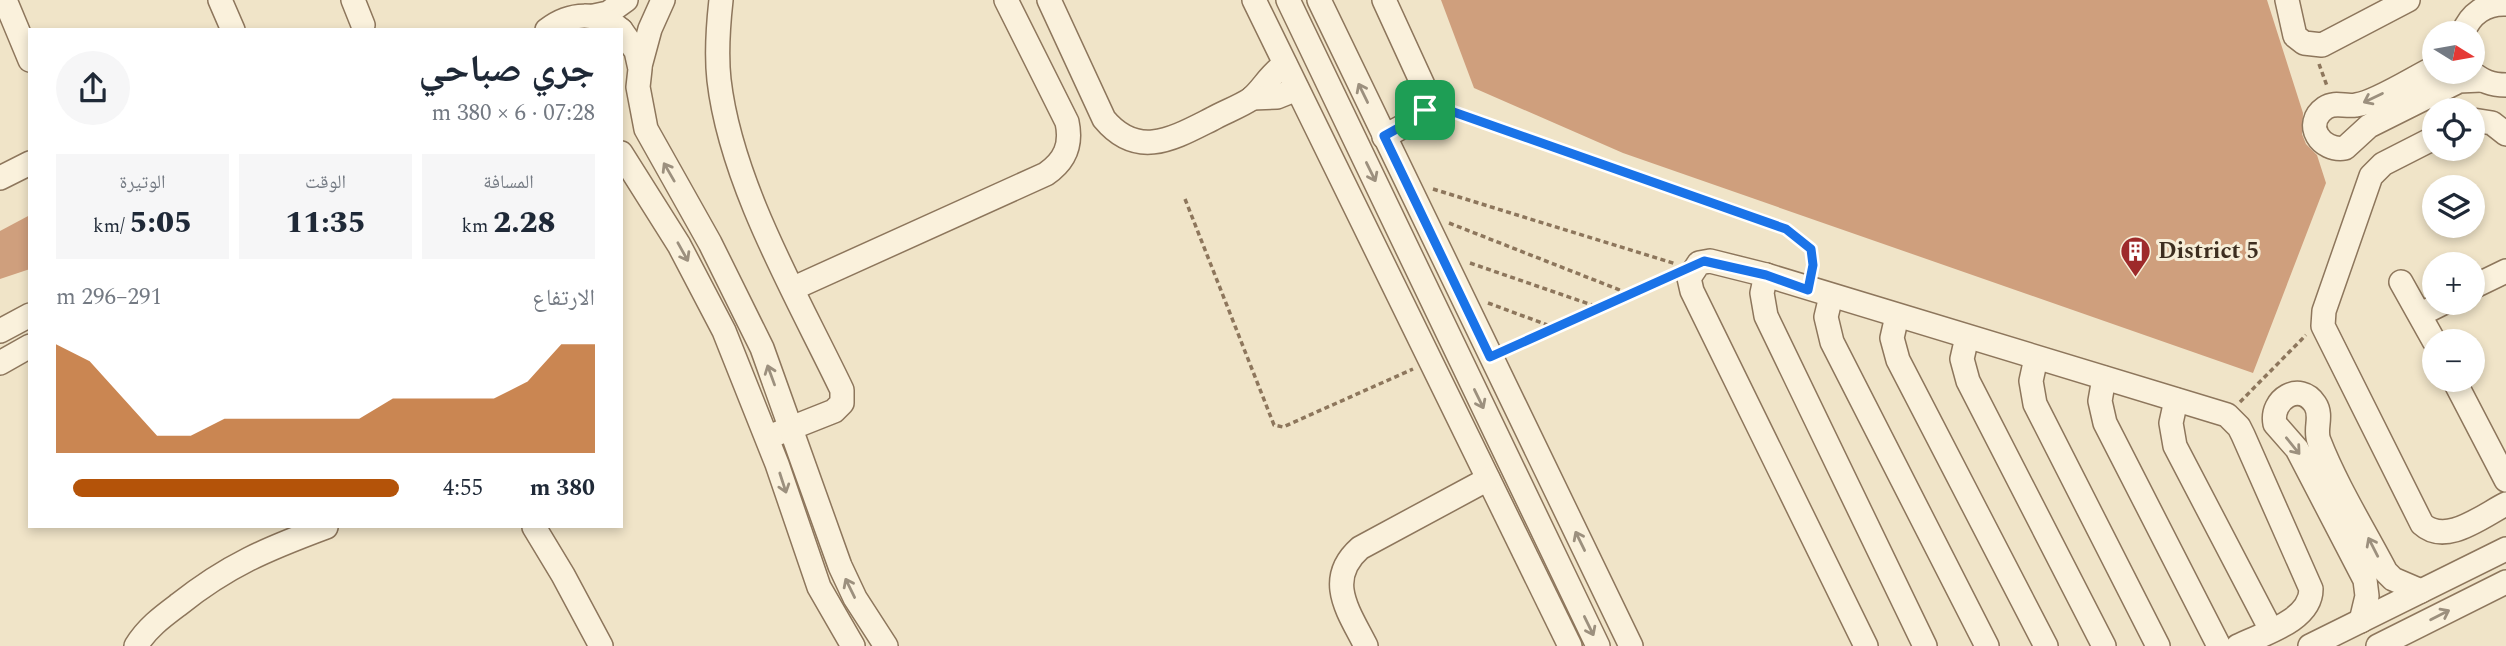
<!DOCTYPE html>
<html lang="ar">
<head>
<meta charset="utf-8">
<style>
  body { margin:0; font-family:Spectral,"Noto Naskh Arabic",serif; background:#f6f6f7; color:#1f2937; direction:rtl; height:100vh; display:flex; flex-direction:column; font-size:26px; white-space:nowrap }
  * { box-sizing:border-box; margin:0 }
  p { font-size:23px; color:#747a83 }
  .icon { flex:none; width:38px; height:38px; fill:none; stroke:currentColor; stroke-width:2; stroke-linecap:round; stroke-linejoin:round }
  .map { position:relative; flex:1; overflow:hidden; direction:ltr }
  .sheet { position:absolute; left:28px; top:28px; width:595px; height:500px; display:flex; flex-direction:column; background:#fff; border-radius:0px; box-shadow:0 4px 10px #0003; direction:rtl }
  .sheet>* { flex:none }
  .needle { width:46px; rotate:101deg }
  .buttons { position:absolute; left:2422px; top:21px; display:grid; gap:14px }
  .buttons a { display:grid; place-items:center; width:63px; height:63px; border-radius:50%; background:#fff; box-shadow:0 4px 10px #0003; font-size:35px }
  .pin { position:absolute; display:grid; place-items:center; width:60px; height:60px; color:#fff; margin:-30px; border-radius:14px; box-shadow:0 4px 10px #0006 }
  .round { display:grid; place-items:center; flex:none; width:74px; height:74px; border-radius:37px; background:#f6f6f7 }
  .overview { display:flex; align-items:center; justify-content:space-between; height:119px; padding:0 28px }
  h1 { font-size:38px; font-weight:800; line-height:52px }
  .figures { display:grid; grid-template-columns:repeat(3,1fr); gap:10px; height:119px; padding:7px 28px }
  .figures div { display:grid; align-content:center; border-radius:0px; background:#f6f6f7; text-align:center }
  .figures b { font-size:30px; font-weight:800 }
  .figures small { font-size:19px; font-weight:400 }
  .figures p { font-size:19px }
  .chart { height:196px; padding:14px 28px }
  .chart p { display:flex; justify-content:space-between }
  .chart svg { width:100%; height:126px; margin-top:7px; fill:#b45309; opacity:.7 }
  ul { padding:0 28px; list-style:none; font-size:23px }
  li { display:grid; grid-template-columns:112px 84px 1fr; align-items:center; height:52px }
  li i { height:18px; border-radius:9px; background:#b45309 }
  .map>svg:first-child { display:block }
</style>
</head>
<body>
<div class="map">
<svg width="2506" height="646" viewBox="0 0 2506 646">
  <rect width="100%" height="100%" fill="#f0e4c8"/>
  <g fill="#cf9f7d">
    <path d="M1441 0H2267L2303 113 2302 134 2306 144 2317 155 2326 183 2253 373 1623 153 1474 88Z"/>
    <path d="M30 215V269L0 279V231Z"/>
  </g>
  <g fill="none" stroke-linecap="round" stroke-linejoin="round">
    <defs>
      <g id="minor">
        <path d="M5 0 30 60"/>
        <path d="M220 0 233 30"/>
        <path d="M353 0 363 25"/>
        <path d="M721 0C718 27 716 53 719 80 731 184 797 296 842 390V403L834 411 776 434"/>
        <path d="M1049 0 1104 119C1138 160 1174 138 1212 119 1224 112 1239 107 1251 99 1263 89 1269 75 1285 64"/>
        <path d="M1254 0 1570 646"/>
        <path d="M1288 0 1598 646"/>
        <path d="M1319 0 1631 646"/>
        <path d="M1384 0 1428 96C1427 119 1401 126 1384 137"/>
        <path d="M2287 0 2295 36 2304 43 2322 45 2408 0"/>
        <path d="M594 16 608 13 626 0"/>
        <path d="M547 30C570 12 598 11 621 30"/>
        <path d="M621 30 636 51 640 69 638 87 646 129 710 243 762 348 840 566 855 598 886 646"/>
        <path d="M2463 33C2470 14 2486 3 2506 4"/>
        <path d="M640 66 650 29 663 0"/>
        <path d="M2434 68C2415 77 2375 103 2356 105 2345 107 2335 101 2325 108 2302 124 2321 152 2345 148L2369 126 2459 81 2481 80"/>
        <path d="M2471 72C2482 81 2491 85 2506 85"/>
        <path d="M1252 98 1277 97 1297 89"/>
        <path d="M2473 120 2492 123 2506 134"/>
        <path d="M2434 138 2383 164 2371 176 2324 311 2323 326 2422 524C2446 546 2482 516 2506 504"/>
        <path d="M621 153 679 245 724 331 777 464 819 587 853 646"/>
        <path d="M0 178 30 163"/>
        <path d="M1766 275 1762 293 1766 316 1925 646"/>
        <path d="M2401 282 2434 341"/>
        <path d="M2473 287 2506 271"/>
        <path d="M794 288 1046 174C1065 161 1072 145 1067 122L1006 0"/>
        <path d="M1831 296 1826 317 1832 342 1987 646"/>
        <path d="M2421 314 2443 303"/>
        <path d="M1897 316 1892 338 1898 360 2046 646"/>
        <path d="M0 331 30 315"/>
        <path d="M1967 337 1962 359 1968 381 2104 646"/>
        <path d="M2036 358 2031 381 2035 404 2158 646"/>
        <path d="M0 363 30 346"/>
        <path d="M2104 378 2100 401 2105 423 2219 646"/>
        <path d="M2454 380 2506 480"/>
        <path d="M2176 400 2171 423 2175 446 2271 630"/>
        <path d="M534 527 563 575 601 646"/>
        <path d="M2361 621 2367 596 2365 580 2297 449 2275 424C2270 399 2300 381 2315 404 2323 416 2314 429 2319 441 2336 485 2364 530 2386 572L2393 579 2421 591"/>
        <path d="M136 646C147 628 162 617 178 605 228 565 267 549 326 527"/>
        <path d="M1366 646C1349 612 1324 580 1360 548L1488 479"/>
        <path d="M1866 646 1692 291 1689 278 1699 263 1710 261 1766 275 2227 415 2239 427 2243 435 2311 589C2311 621 2262 634 2238 646"/>
        <path d="M2310 646 2506 549"/>
        <path d="M2378 646 2506 582"/>
      </g>
    </defs>
    <use href="#minor" stroke="#8d765c" stroke-width="26"/>
    <g stroke="#8d765c" stroke-width="3.5" stroke-dasharray="5 3.5" stroke-linecap="butt">
      <path d="M2319 64 2327 86"/>
      <path d="M1445 109 1786 229 1811 249 1813 267"/>
      <path d="M1433 189 1676 264"/>
      <path d="M1185 199 1274 425 1283 427 1413 369"/>
      <path d="M1449 223 1630 294"/>
      <path d="M1470 263 1598 307"/>
      <path d="M1488 303 1553 327"/>
      <path d="M1509 348 1668 277"/>
      <path d="M2240 402 2306 335"/>
    </g>
    <use href="#minor" stroke="#faf1dc" stroke-width="23"/>
  </g>
  <defs><path id="oneway-shaft" d="M-6 0H5M1.5-3L5.5 0L1.5 3" fill="none" stroke-width="1.6" stroke-linecap="round" stroke-linejoin="round" transform="scale(1.75)"/></defs>
  <g stroke="#9c907e">
    <use href="#oneway-shaft" transform="translate(1363 93) rotate(-116)"/>
    <use href="#oneway-shaft" transform="translate(2373 98) rotate(154)"/>
    <use href="#oneway-shaft" transform="translate(669 172) rotate(-120)"/>
    <use href="#oneway-shaft" transform="translate(1371 172) rotate(64)"/>
    <use href="#oneway-shaft" transform="translate(683 252) rotate(61)"/>
    <use href="#oneway-shaft" transform="translate(771 375) rotate(-110)"/>
    <use href="#oneway-shaft" transform="translate(1479 399) rotate(64)"/>
    <use href="#oneway-shaft" transform="translate(2293 446) rotate(51)"/>
    <use href="#oneway-shaft" transform="translate(783 483) rotate(72)"/>
    <use href="#oneway-shaft" transform="translate(1580 541) rotate(-116)"/>
    <use href="#oneway-shaft" transform="translate(2373 547) rotate(-117)"/>
    <use href="#oneway-shaft" transform="translate(850 588) rotate(-116)"/>
    <use href="#oneway-shaft" transform="translate(2440 615) rotate(-27)"/>
    <use href="#oneway-shaft" transform="translate(1589 626) rotate(64)"/>
  </g>
  <g fill="none" stroke-linecap="round" stroke-linejoin="round">
    <defs>
      <path id="route" d="M1428 103 1786 229 1811 249 1813 265 1808 290 1766 275 1704 261 1490 357 1384 136 1420 116Z"/>
    </defs>
    <use href="#route" stroke="#fff" stroke-width="14"/>
    <use href="#route" stroke="#1a73e8" stroke-width="9"/>
  </g>
  <defs>
    <symbol id="building-pin" viewBox="-11 -11 22 30"><path d="M0 17L-7.5 6A9.5 9.5 0 1 1 7.5 6Z" fill="#9e2a2b" stroke="#f7eed8"/><path d="M-4-6H4V6H1V3H-1V6H-4ZM-2.5-4.3h1.7v1.8h-1.7ZM.8-4.3h1.7v1.8H.8ZM-2.5-1h1.7V.8h-1.7ZM.8-1h1.7V.8H.8Z" fill="#fff"/></symbol>
  </defs>
  <g fill-rule="evenodd">
    <use href="#building-pin" x="2118" y="234" width="35" height="47"/>
  </g>
  <g text-anchor="middle" dominant-baseline="central" stroke-width="6" stroke-linejoin="round" paint-order="stroke">
    <g font-size="23" font-weight="bold" fill="#3d2e20" stroke="#f7eed8" text-anchor="start">
      <text x="2158" y="251">District 5</text>
    </g>
  </g>
</svg>
<div class="buttons">
<a><svg class="needle" viewBox="-14 -14 28 28"><path d="M0-13l5 13h-10z" fill="#e53935"/><path d="M0 13l5-13h-10z" fill="#747a83"/></svg></a>
<a><svg class="icon" aria-label="locate" viewBox="0 0 24 24"><circle cx="12" cy="12" r="6"/><path d="M12 2v4M12 18v4M2 12h4M18 12h4"/></svg></a>
<a><svg class="icon" aria-label="layers" viewBox="0 0 24 24"><path d="M12 4l9 5-9 5-9-5zM3 14l9 5 9-5"/></svg></a>
<a>+</a>
<a>−</a>
</div>
<div class="pin" style="left:1425px;top:110px;background:#1e9e55"><svg class="icon" aria-label="arrive" viewBox="0 0 24 24"><path d="M6 21V4h12l-3 4 3 4H6"/></svg></div>
<section class="sheet">
<div class="overview"><div><h1>جري صباحي</h1><p>07:28 · 6 × 380 m</p></div><a class="round"><svg class="icon" aria-label="share" viewBox="0 0 24 24"><path d="M12 15V3M7 8l5-5 5 5M5 13v7h14v-7"/></svg></a></div>
<div class="figures">
<div><p>المسافة</p><b>2.28<small> km</small></b></div>
<div><p>الوقت</p><b>11:35</b></div>
<div><p>الوتيرة</p><b>5:05<small> /km</small></b></div>
</div>
<div class="chart"><p><span>الارتفاع</span>291–296 m</p>
<svg viewBox="0 0 160 44" preserveAspectRatio="none"><path d="M0 44V6L10 12L20 25L30 38L40 38L50 32L60 32L70 32L80 32L90 32L100 25L110 25L120 25L130 25L140 19L150 6L160 6V44z"/></svg>
</div>
<ul>
<li><b>380 m</b>4:55<i style="width:95%"></i></li>
</ul>
</section>
</div>
</body>
</html>
